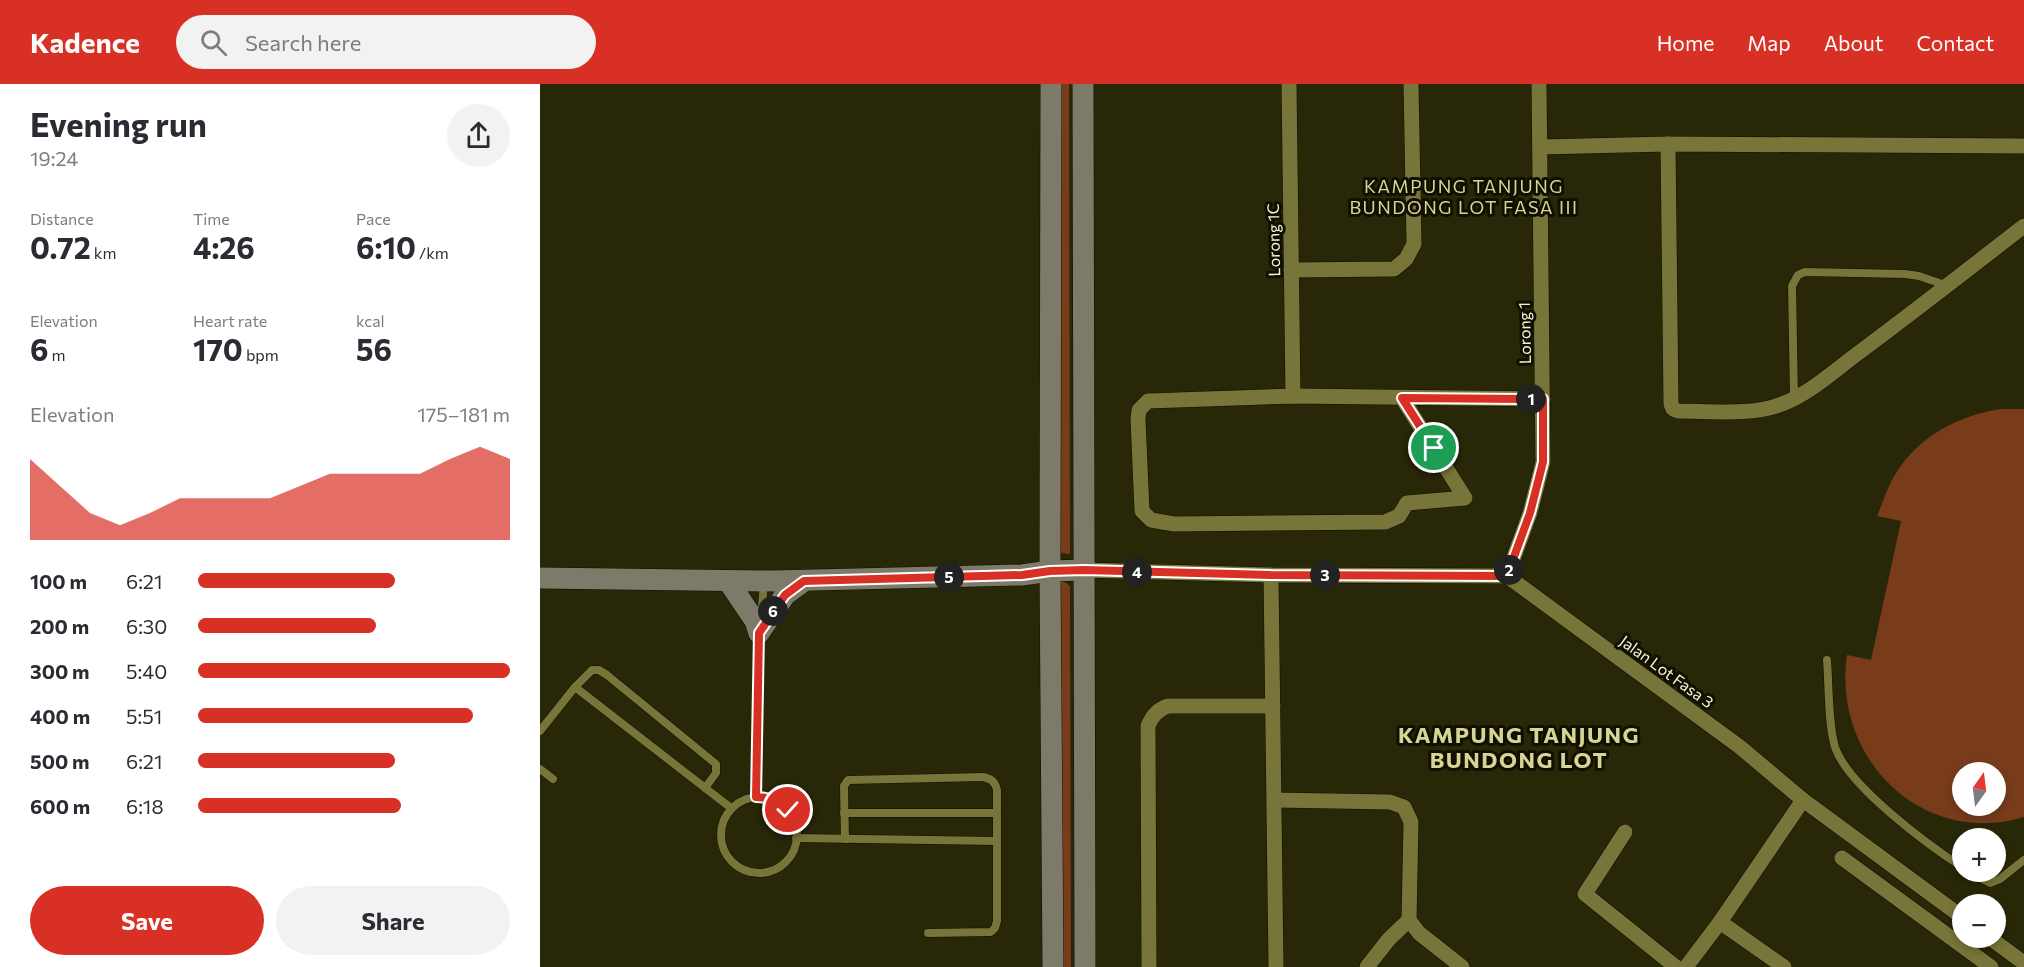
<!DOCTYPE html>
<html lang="en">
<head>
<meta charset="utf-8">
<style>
  body { margin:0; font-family:Commissioner,sans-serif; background:#f2f2f3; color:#2b2b33; height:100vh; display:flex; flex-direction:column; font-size:22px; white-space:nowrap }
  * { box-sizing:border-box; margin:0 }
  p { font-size:20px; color:#7c7c81 }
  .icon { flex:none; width:33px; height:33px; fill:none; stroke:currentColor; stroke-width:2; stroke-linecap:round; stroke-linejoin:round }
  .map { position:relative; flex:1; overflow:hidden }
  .details { display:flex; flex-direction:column; background:#fff; width:540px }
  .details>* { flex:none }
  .needle { width:39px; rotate:14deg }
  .fabs { position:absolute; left:1412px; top:678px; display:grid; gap:12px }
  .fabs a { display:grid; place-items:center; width:54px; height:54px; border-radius:50%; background:#fff; box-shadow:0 3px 9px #0003; font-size:30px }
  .pin { position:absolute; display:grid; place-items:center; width:51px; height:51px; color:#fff; margin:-26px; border:3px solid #fff; border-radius:50%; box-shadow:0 2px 6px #0007 }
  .km { position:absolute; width:30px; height:30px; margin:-15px; border-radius:50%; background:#222; color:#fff; font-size:16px; line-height:30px; text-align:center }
  .round { display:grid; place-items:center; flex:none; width:63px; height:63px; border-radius:32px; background:#f2f2f3 }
  .headline { display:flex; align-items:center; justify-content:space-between; height:102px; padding:0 30px }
  h1 { font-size:33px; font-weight:700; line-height:45px }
  .figures { display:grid; grid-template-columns:repeat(3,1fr); gap:9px; height:102px; padding:6px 30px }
  .figures div { display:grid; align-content:center }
  .figures b { font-size:30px; font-weight:700 }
  .figures small { font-size:16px; font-weight:400 }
  .figures p { font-size:16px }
  .chart { height:168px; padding:12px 30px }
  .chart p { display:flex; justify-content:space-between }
  .chart svg { width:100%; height:108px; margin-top:6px; fill:#d93025; opacity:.7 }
  .action { display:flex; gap:12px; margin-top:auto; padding:12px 30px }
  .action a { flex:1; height:69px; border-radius:36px; background:#d93025; color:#fff; font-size:24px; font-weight:700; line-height:69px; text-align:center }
  .action a+a { background:#f2f2f3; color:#2b2b33 }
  ul { padding:0 30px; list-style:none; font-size:20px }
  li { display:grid; grid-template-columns:96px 72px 1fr; align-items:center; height:45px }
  li i { height:15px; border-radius:8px; background:#d93025 }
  header { display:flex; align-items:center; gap:36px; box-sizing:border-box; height:84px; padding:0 30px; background:#d93025; color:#fff }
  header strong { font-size:28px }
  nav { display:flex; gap:33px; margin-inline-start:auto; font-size:21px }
  .search { width:420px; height:54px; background:#f2f2f3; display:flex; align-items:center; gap:15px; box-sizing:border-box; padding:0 21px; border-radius:33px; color:#7c7c81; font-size:22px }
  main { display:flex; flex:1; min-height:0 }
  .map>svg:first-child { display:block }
</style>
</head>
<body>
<header>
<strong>Kadence</strong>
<div class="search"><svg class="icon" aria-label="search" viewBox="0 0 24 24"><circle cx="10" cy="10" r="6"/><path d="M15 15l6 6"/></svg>Search here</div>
<nav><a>Home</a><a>Map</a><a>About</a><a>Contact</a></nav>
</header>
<main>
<section class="details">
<div class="headline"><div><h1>Evening run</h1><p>19:24</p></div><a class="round"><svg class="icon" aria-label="share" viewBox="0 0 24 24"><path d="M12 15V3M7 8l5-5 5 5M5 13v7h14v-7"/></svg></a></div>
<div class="figures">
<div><p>Distance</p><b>0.72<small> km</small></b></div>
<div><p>Time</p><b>4:26</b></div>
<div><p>Pace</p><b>6:10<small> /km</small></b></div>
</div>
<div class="figures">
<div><p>Elevation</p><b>6<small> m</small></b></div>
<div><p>Heart rate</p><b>170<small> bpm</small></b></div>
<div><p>kcal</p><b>56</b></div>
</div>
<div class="chart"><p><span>Elevation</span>175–181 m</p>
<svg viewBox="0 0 160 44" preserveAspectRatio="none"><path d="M0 44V11L10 22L20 33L30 38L40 33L50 27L60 27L70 27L80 27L90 22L100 17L110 17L120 17L130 17L140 11L150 6L160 11V44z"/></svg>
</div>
<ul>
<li><b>100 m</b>6:21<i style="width:63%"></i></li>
<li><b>200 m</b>6:30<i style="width:57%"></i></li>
<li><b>300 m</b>5:40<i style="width:100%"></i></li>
<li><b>400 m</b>5:51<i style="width:88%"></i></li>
<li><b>500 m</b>6:21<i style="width:63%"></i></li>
<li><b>600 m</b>6:18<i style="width:65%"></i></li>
</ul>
<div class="action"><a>Save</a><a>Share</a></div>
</section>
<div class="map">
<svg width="1484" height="883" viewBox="0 0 1484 883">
  <rect width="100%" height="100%" fill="#282707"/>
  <g fill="#783c1b" fill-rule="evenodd">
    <path d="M513 0H529L530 470 514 468Z"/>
    <path d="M1460 325H1484V733C1381 764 1292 673 1307 571L1331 576 1361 437 1337 432C1343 418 1348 402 1356 389 1379 352 1418 332 1460 325ZM1422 688H1455V722H1422Z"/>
    <path d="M514 490 530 502 531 883H514Z"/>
  </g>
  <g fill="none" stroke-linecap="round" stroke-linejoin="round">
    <defs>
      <g id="lane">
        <path d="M1254 314 1252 202 1258 191 1265 188 1365 190 1379 192 1408 202"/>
        <path d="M221 535 224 499"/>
        <path d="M1287 576C1289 601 1288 640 1295 663 1307 701 1388 761 1422 783"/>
        <path d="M35 603 52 586H59L67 591 176 680V689L165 704"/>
        <path d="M0 647 35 603 191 724"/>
        <path d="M0 685 13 695"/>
        <path d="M216 713 219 550"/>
        <circle cx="219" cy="751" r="38"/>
        <path d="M304 729H457"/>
        <path d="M256 754 456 757"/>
        <path d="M305 755 304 702 308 696 443 693C451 695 455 697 457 706V837L455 844 451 848 388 849"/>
        <path d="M1429 788 1450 799 1460 795 1484 776"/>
      </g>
      <g id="street">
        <path d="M749 0 753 312"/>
        <path d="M1128 60 1131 320 1133 325 1138 327C1170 327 1212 332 1242 320 1271 309 1296 285 1321 267 1376 226 1430 184 1484 142"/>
        <path d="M1000 63 1128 60 1484 62"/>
        <path d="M751 186 854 185 866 175 874 160 871 0"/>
        <path d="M862 314 925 414 867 419 859 432 845 438 634 440 611 436 602 427 598 335 599 326 608 317 753 312 1003 315"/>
        <path d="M544 486 731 491 967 492"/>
        <path d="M731 491 736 883"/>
        <path d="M967 492 1200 663 1263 716 1422 833"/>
        <path d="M967 492 990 429 1003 378 999 0"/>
        <path d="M735 716 850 718 864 723 871 738 869 836 879 849 922 883"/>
        <path d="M1085 748 1045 810 1136 883"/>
        <path d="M1302 774 1451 883"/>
        <path d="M1180 838 1244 883"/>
        <path d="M1450 854 1484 879"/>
        <path d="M609 883 608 642C612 632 618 625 628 622H733"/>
        <path d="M827 883 849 855 869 836"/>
        <path d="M1146 883 1180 838 1263 716"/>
      </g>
      <g id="secondary">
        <path d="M511 0 510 487 513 883"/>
        <path d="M543 0 545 883"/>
        <path d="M0 494 233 497 482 491 510 487 544 486"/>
        <path d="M188 497 215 537 219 549"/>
        <path d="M219 549 245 511 264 497"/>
      </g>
    </defs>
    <use href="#lane" stroke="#100f01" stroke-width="9"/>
    <use href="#street" stroke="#100f01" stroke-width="16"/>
    <use href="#secondary" stroke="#100f01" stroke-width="22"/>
    <use href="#lane" stroke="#777539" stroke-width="8"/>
    <use href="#street" stroke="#777539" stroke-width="15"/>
    <use href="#secondary" stroke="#7e7a6a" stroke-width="21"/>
  </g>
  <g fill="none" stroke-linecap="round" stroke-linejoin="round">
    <defs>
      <path id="route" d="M248 726C238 718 229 713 216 713L219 549 245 511 264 497 482 491 510 487 544 486 731 491 967 492 990 429 1003 378V315L862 314 894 364"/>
    </defs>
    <use href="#route" stroke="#fff" stroke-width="12"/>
    <use href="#route" stroke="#d93025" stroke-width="8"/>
  </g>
  <g text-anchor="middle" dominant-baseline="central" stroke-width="6" stroke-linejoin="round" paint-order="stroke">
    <g font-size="16" fill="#f4f4d5" stroke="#111000">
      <text transform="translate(733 156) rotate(-91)">Lorong 1C</text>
      <text transform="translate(984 249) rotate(-91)">Lorong 1</text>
      <text transform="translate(1127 587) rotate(36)">Jalan Lot Fasa 3</text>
    </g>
    <g font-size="18" letter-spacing="1.5" fill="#d6d596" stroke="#111000">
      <text x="924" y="102">KAMPUNG TANJUNG<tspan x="924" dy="21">BUNDONG LOT FASA III</tspan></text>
    </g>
    <g font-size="22" font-weight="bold" letter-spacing="1.5" fill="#d6d596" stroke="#111000">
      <text x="979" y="650">KAMPUNG TANJUNG<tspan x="979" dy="25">BUNDONG LOT</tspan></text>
    </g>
  </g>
</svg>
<div class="fabs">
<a><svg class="needle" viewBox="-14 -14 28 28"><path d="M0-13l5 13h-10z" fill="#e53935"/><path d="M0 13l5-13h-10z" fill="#7c7c81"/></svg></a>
<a>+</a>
<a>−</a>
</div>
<div class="pin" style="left:894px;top:364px;background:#1e9e55"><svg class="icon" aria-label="arrive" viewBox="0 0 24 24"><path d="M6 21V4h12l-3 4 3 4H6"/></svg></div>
<div class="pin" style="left:248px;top:726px;background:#d93025"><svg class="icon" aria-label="check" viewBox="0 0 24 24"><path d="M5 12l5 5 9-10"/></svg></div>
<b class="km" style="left:991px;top:315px">1</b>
<b class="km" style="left:969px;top:486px">2</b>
<b class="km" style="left:785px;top:491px">3</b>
<b class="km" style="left:597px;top:488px">4</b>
<b class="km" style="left:409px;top:493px">5</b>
<b class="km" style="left:233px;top:527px">6</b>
</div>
</main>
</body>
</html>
